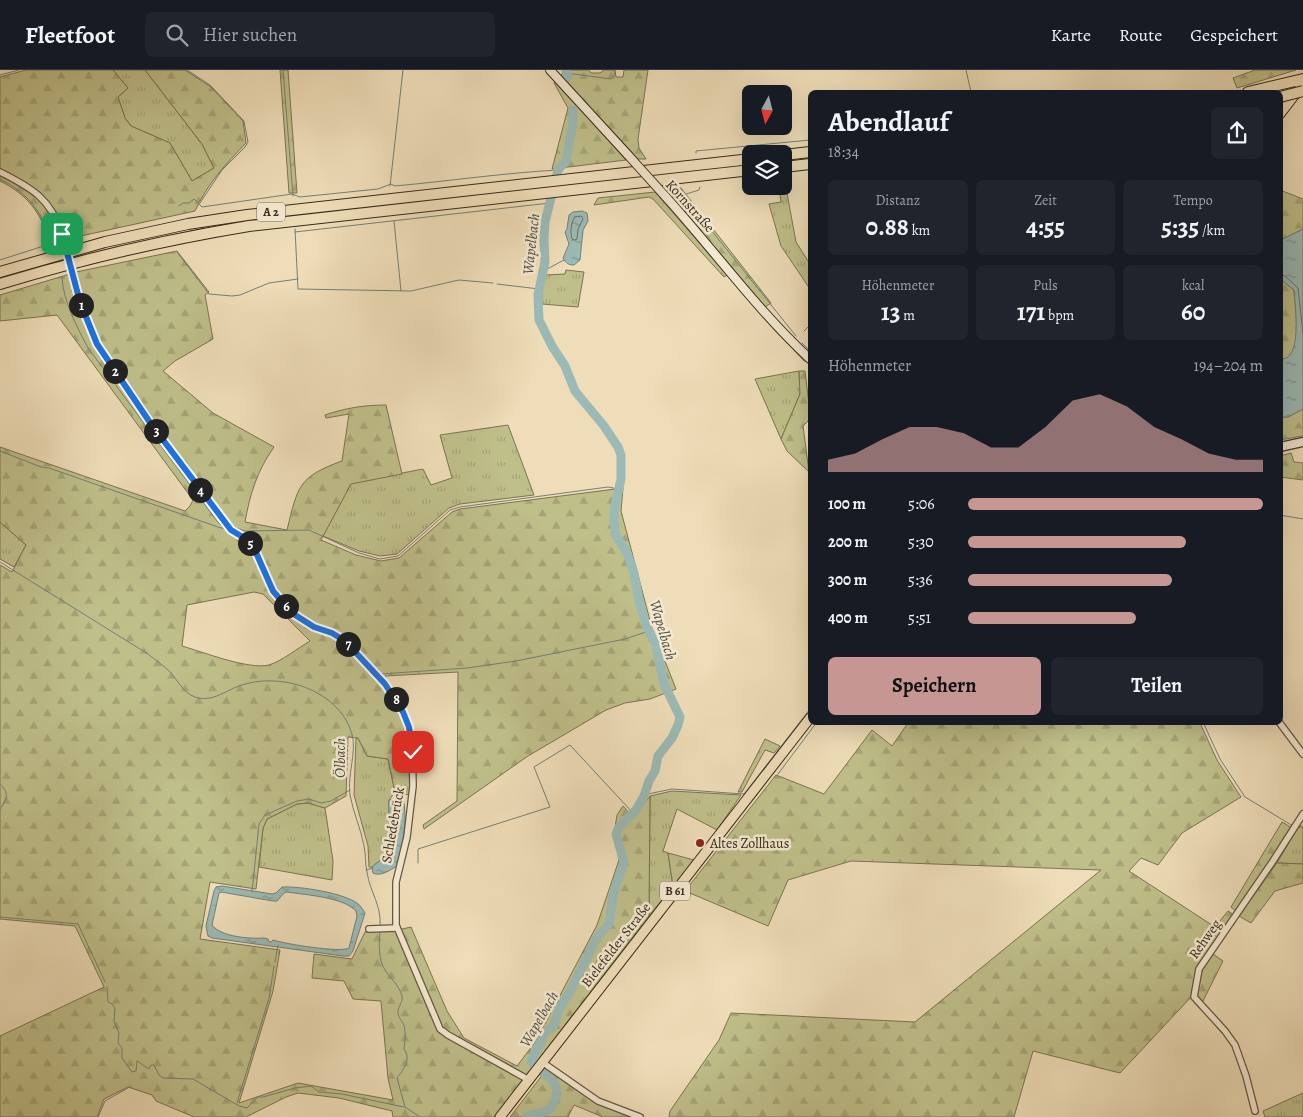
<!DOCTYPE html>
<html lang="de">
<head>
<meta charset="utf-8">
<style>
  body { margin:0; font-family:Alegreya,serif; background:#20242c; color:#f1f3f6; height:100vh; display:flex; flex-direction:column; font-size:19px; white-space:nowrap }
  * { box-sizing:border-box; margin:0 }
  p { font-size:16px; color:#9ea1a6 }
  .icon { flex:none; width:28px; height:28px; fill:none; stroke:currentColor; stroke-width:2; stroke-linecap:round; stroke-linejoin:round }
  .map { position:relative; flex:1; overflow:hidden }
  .sheet { position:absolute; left:808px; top:20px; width:475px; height:635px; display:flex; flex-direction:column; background:#171b24; border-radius:8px; box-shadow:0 5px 20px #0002 }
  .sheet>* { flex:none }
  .needle { width:32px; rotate:187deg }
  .buttons { position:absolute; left:742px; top:15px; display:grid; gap:10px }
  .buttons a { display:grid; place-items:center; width:50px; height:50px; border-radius:8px; background:#171b24; box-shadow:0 5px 20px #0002; font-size:25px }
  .pin { position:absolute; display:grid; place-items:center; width:42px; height:42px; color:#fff; margin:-21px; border-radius:10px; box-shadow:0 2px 8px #0006 }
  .km { position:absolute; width:25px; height:25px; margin:-12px; border-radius:50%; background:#222; color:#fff; font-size:14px; line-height:25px; text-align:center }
  .round { display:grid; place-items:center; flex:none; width:52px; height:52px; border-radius:8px; background:#20242c }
  .summary { display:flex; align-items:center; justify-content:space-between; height:85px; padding:0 20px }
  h1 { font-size:28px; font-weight:700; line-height:38px }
  .figures { display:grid; grid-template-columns:repeat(3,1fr); gap:8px; height:85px; padding:5px 20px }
  .figures div { display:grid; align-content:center; border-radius:8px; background:#20242c; text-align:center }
  .figures b { font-size:25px; font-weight:700 }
  .figures small { font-size:14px; font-weight:400 }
  .figures p { font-size:14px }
  .chart { height:140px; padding:10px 20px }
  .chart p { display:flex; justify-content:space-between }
  .chart svg { width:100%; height:90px; margin-top:5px; fill:#c59692; opacity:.7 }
  .action { display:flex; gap:10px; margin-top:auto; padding:10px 20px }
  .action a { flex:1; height:58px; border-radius:8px; background:#c59692; color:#111; font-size:20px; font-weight:700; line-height:58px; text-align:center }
  .action a+a { background:#20242c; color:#f1f3f6 }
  ul { padding:0 20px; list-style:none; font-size:16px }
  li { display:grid; grid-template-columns:80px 60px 1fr; align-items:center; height:38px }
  li i { height:12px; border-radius:6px; background:#c59692 }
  header { display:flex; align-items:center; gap:30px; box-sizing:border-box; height:70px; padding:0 25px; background:#171b24; border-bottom:1px solid #363941 }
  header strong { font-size:24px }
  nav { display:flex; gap:28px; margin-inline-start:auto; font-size:18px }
  .search { width:350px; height:45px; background:#20242c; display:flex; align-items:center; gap:12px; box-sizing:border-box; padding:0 18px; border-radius:8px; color:#9ea1a6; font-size:19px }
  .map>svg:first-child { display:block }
</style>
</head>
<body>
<header>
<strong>Fleetfoot</strong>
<div class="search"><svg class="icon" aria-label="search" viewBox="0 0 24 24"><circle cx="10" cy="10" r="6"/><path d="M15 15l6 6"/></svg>Hier suchen</div>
<nav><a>Karte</a><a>Route</a><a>Gespeichert</a></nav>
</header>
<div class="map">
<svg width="1303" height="1047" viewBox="0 0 1303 1047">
  <defs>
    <pattern id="grass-tufts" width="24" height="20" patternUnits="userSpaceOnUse" patternTransform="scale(1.25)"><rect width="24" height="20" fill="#bfbf8a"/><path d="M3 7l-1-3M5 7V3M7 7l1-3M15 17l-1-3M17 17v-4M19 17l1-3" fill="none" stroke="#a5a476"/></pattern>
    <pattern id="forest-firs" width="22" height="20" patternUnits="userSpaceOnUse" patternTransform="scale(1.25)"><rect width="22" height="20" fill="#bfbf8a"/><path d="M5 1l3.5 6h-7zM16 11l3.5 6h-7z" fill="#a5a476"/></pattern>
    <pattern id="water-ripples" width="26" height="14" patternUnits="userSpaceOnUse" patternTransform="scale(1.25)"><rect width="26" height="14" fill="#9bbab6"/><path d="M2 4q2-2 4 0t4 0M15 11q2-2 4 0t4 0" fill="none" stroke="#7f9793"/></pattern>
  </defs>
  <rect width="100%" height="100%" fill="#eeddb8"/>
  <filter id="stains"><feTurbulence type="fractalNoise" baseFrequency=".004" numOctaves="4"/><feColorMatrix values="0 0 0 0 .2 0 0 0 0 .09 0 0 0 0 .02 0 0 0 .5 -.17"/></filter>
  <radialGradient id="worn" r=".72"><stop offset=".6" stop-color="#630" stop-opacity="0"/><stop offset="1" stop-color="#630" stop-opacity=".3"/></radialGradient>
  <g fill="url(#grass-tufts)" stroke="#7b7452">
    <path d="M113 0H145L202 74 214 98 192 111 170 73 131 56 125 48 118 27 128 18Z"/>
    <path d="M784 107 796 172 810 194V219L781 176 769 134 781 132 779 116H784Z"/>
    <path d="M566 200 584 202 578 237 542 234V220L545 205 565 204Z"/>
    <path d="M799 301 800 324 781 369 755 309Z"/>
    <path d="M508 355 534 425 460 434 449 438 397 484 380 486 359 481 323 466 351 413 423 399 431 415 452 408 440 365Z"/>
    <path d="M0 452 26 475 14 497 0 489Z"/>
    <path d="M356 668H358L367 686 388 689 395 722 389 730C387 747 395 766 387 783 384 789 377 792 372 797H369L368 776 354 725Z"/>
    <path d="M765 669 780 676 774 683 765 680 742 722H738Z"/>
    <path d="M672 721 741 725 717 760 677 739 663 781 668 783 673 816 649 846 650 726Z"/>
    <path d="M308 733 325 738 333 791 332 810 259 797 263 758 267 749 297 734Z"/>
    <path d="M1298 757H1303V794L1277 793Z"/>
    <path d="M1303 1023V1047H1265L1263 1041Z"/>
  </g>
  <g fill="url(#forest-firs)" stroke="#7b7452" fill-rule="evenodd">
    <path d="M26 0H113L128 18 118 27 125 48 131 56 170 73 192 111 214 98 202 74 145 0H185L211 17 243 51 246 73C226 94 207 114 195 141L67 169C53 128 38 117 0 99V7Z"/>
    <path d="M280 0H288L297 123H289Z"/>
    <path d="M564 0H589L591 3H600L604 0H615L616 7H623L624 0H648L638 69 639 78 646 89H638L561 5 564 2Z"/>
    <path d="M1255 0H1296L1237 18 1233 8Z"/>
    <path d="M556 12 626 90 552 99 568 38 554 13Z"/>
    <path d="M0 104C33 121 47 131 60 167L50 170C39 141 28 125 0 111Z"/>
    <path d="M681 118 771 233 765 237 667 120Z"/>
    <path d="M1280 120 1303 129V159L1281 170 1280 172Z"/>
    <path d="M655 122 727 205 724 207 653 129 649 127 594 135 598 128Z"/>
    <path d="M177 181 209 222 205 225 213 269 175 291 163 301 213 343 274 377C257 401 250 424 245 452L287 460C298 416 298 407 342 391L349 344 326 348 325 345C345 338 365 335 386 335L402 404 351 414 321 470 356 485 381 491 399 488 452 442 460 439 623 418 621 441 652 558 676 619 650 629 625 633 606 640 528 686 424 759 423 755 457 731 458 602 385 606 379 612C409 645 415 682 410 725L395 722 388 689 367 686 358 668 348 667 346 726 325 738 308 733 297 734 267 749 263 758 256 819 210 812 200 869 280 880 273 921 239 1033 298 1013 393 1030 388 1008 381 931 353 929 344 911 312 908 314 884 352 889 365 862 393 861 411 857 447 941 464 968 517 996 536 971 597 855 619 790 614 764 617 745 623 736 633 747 650 726 649 846 494 1047H393L392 1041 339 1028 298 1023 286 1027 246 1047H194L156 1031 152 1025 128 1017 104 1029 97 1047H0V966L104 917 75 856 0 849V495L12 502 26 475 0 452V377L185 441 190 436 193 430 57 245 0 251V225L70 204 73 212 78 210 76 202ZM254 522 263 524 310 571C298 578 282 591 269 595 249 600 203 582 182 576L187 535Z"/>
    <path d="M1280 209 1294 220 1298 266C1298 277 1292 290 1280 289Z"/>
    <path d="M799 301H805L810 343V349L803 356 809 402 787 381 781 369 800 324Z"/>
    <path d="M1303 339V366L1280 370V347H1288Z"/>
    <path d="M1291 383 1294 392 1303 393V410L1280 407V386Z"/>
    <path d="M908 653H1200L1217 690 1241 727 1182 763 1158 795 1141 788 1129 801 1215 857 1228 841 1234 845 1195 906 1192 926 1120 1003 1033 981 1014 1047H669L670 1041 719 970 731 943 915 952 1101 800 851 791 788 810 768 856 685 821 776 705 824 724 872 660 892 676Z"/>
    <path d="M1282 752 1292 758 1237 842 1231 837Z"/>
    <path d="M668 783 694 790 673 816Z"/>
    <path d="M1277 793 1303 794V813L1275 821 1251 853 1239 846Z"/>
    <path d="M1213 884 1223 891 1202 933 1197 928C1196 911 1202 899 1211 885Z"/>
    <path d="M547 999 596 1033 633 1047H603L574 1035 568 1047H510Z"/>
  </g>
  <g fill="url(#water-ripples)" stroke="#738077" fill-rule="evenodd">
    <path d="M582 141 587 143 588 151 583 160 580 190 574 195C568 195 566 193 563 188L569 174 565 162 567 159 569 145 573 142Z"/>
    <path d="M1303 159V339L1288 347H1280V289C1303 291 1295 236 1294 220L1280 209V172L1281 170Z"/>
    <path d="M403 728C408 749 403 775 397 796 390 800 381 807 373 803L372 797C377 792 384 789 387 783 395 766 387 747 389 730Z"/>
    <path d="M222 816 272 824 276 823 282 817C299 816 345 823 358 834 361 836 363 840 365 843L353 881 349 886H343L212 868 208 866 206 856 214 821 216 817ZM221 822 273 831H277L284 823 287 822C306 825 343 827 356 841L357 846 349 878C341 883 285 874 273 870L271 872H269L268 869 264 868C250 869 221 867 212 855L219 823Z"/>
  </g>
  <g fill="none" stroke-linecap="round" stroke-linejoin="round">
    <g stroke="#697268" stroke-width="1">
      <path d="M575 147 581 146 583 149 578 159 577 169 575 170 572 169C570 163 571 151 575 147Z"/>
      <path d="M1280 205 1285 206 1298 218 1303 263"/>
    </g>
    <g stroke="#738077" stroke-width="1">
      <path d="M187 0 210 15 244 51 248 72 245 77 222 100 200 133"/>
      <path d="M283 0 293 126"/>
      <path d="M966 0 971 22"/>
      <path d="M0 5 19 0"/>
      <path d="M567 5 574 4 611 9 615 4 614 0"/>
      <path d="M696 83V81L810 70"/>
      <path d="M0 109C30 124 41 142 53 173L0 190"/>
      <path d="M390 116 403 0"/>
      <path d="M700 117 699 120 683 125 796 266"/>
      <path d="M179 136 183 133H189L194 129 202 137 292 124 300 127 378 119 391 114 395 116C450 111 503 103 558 100"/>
      <path d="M394 151 401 221"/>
      <path d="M295 159 298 219 411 221 459 210 493 213"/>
      <path d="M295 162 550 133"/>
      <path d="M177 182 209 224 232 226 240 225 269 213 298 209"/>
      <path d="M544 200 549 198 564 190"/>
      <path d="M62 207C63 231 77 257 88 278L217 451 224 458"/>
      <path d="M497 214 539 219"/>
      <path d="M761 244 804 291"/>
      <path d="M804 261 810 255"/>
      <path d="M802 273 810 281"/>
      <path d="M1280 372 1303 367"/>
      <path d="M0 381 41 397 49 398 221 458H226"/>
      <path d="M1280 382 1303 377"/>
      <path d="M1280 445 1303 449"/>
      <path d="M233 457 245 461 309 460 359 483 380 489 398 486 450 440 460 437 608 417 618 419"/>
      <path d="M0 492 148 584C155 590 163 595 169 601 178 610 183 623 195 627 211 633 225 621 239 616 279 601 339 619 352 664 357 681 347 706 350 725 353 742 361 759 364 776 366 785 365 794 367 802 370 823 382 835 380 857"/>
      <path d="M381 604 467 598 516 591 625 569 649 561"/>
      <path d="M1203 652 1220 689 1245 727 1293 756"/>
      <path d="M778 704 817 652"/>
      <path d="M0 714C9 722 8 729 0 739"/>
      <path d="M644 726 648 724 672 719 744 724 810 639"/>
      <path d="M1297 756H1303"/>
      <path d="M418 793V779L550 737 534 697 570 675 633 743"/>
      <path d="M366 800 373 798"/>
      <path d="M252 822 259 754 265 745 297 731 309 729 321 733 331 731 350 720"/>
      <path d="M0 847 78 854 105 912"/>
      <path d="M380 861C379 872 378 890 385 900 390 908 399 915 402 926 403 932 399 935 398 941 397 946 402 951 404 955 406 964 405 971 404 979 412 989 403 1000 397 1008L405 1037 420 1047"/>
      <path d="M275 892 278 875"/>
      <path d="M107 917 108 932 112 934 115 938 114 952 119 963 118 973 122 978V988L132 1002 136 1001 137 991 149 999 151 995H154L159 1005 163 1008 193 1009 239 1036 247 1038 258 1027H263L295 1018 311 1016 319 1022 342 1024 404 1037"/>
      <path d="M237 1033 269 928 274 896"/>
      <path d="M98 1047 105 1031 128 1018"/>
    </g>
    <g stroke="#9bbab6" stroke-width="9">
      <path d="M566 0 568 7"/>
      <path d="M526 1047C533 1043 541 1045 548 1040 552 1038 553 1035 555 1031 564 1008 539 1005 531 991L546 961 553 957 560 938 572 918 597 867 609 854 614 821 624 792 616 764 619 757 636 740 644 726 649 711 655 701 658 686 672 668 678 655 680 647 664 614 656 575 647 557 640 535 634 503 627 483 615 464 614 440 621 409V385L618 377 604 356 575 321 565 296 552 276 539 250 538 225 545 192 544 169 545 152 558 100 566 91 573 52V40"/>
    </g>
    <defs>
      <g id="street">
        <path d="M0 102C32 118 51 129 62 164"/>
        <path d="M75 211 80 232 97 274 180 394 231 460 246 469 254 478 273 521 292 543 313 557 332 563 345 571 385 614 403 642 409 657 412 668 413 716 407 767 396 812V855L440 959 448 965 529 1010"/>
        <path d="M1279 652 1303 684"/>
        <path d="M369 859 397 858"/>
        <path d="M542 992 598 1031 640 1047"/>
        <path d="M1255 1041 1246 1006 1235 975 1225 961 1194 927 1199 899 1273 791 1303 744"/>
      </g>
      <g id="secondary">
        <path d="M550 0 628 85"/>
        <path d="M665 126C714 180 757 240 810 289"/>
        <path d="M1280 377 1303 372"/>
      </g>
      <g id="primary">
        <path d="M1280 44 1303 14"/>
        <path d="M500 1047 810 648"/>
      </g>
      <g id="highway">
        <path d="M1248 22 1303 9"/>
        <path d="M784 85 810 82"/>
        <path d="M784 97 810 94"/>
        <path d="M0 202 105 172 188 154 247 145 751 89"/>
        <path d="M0 214C82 189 164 170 249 156L751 100"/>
      </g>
    </defs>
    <use href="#street" stroke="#655741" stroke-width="8"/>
    <use href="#secondary" stroke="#372a19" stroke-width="10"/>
    <use href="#primary" stroke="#372a19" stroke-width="11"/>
    <use href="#highway" stroke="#372a19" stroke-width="12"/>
    <use href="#street" stroke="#f4e9d1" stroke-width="5.5"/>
    <use href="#secondary" stroke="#f4e9d1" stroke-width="8"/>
    <use href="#primary" stroke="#eeddb8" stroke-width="9"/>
    <use href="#highway" stroke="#eeddb8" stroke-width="10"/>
    <defs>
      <path id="street-bridge" d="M62 164 75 211"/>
      <path id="secondary-bridge" d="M628 85 665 126"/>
      <path id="highway-bridge" d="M1280 27 1303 21"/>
    </defs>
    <use href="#street-bridge" stroke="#655741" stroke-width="8" stroke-linecap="butt"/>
    <use href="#secondary-bridge" stroke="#372a19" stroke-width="10" stroke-linecap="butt"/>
    <use href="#highway-bridge" stroke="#372a19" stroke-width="12" stroke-linecap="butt"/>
    <use href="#street-bridge" stroke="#f4e9d1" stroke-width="5.5"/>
    <use href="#secondary-bridge" stroke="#f4e9d1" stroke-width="8"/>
    <use href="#highway-bridge" stroke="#eeddb8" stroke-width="10"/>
  </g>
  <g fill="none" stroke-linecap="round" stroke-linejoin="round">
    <defs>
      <path id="route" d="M62 164 80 232 97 274 151 354 231 460 246 469 254 478 273 521 292 543 314 557 332 563 345 571 385 614 403 642 409 657 413 682"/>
    </defs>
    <use href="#route" stroke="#fff" stroke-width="10"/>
    <use href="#route" stroke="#1a73e8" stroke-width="6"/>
  </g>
  <circle fill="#8f2418" stroke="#f4e9d1" stroke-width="2" cx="700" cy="773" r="5"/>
  <g text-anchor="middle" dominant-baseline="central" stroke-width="5" stroke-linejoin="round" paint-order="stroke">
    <g fill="#f4e9d1" stroke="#706350" stroke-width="1">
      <rect x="257" y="132.5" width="28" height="19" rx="4"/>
      <rect x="660" y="811.5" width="30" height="19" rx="4"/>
    </g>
    <g font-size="12" font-weight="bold" fill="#372a19">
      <text x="271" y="142">A 2</text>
      <text x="675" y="821">B 61</text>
    </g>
    <g font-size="14" fill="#372a19" stroke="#f4e9d1">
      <text transform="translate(690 136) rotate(48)">Kornstraße</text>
      <text transform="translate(393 755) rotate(-80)">Schledebrück</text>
      <text transform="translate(1205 869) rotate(-55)">Rehweg</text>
      <text transform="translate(616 875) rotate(-52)">Bielefelder Straße</text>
    </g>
    <g font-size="14" fill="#372a19" stroke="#f4e9d1" text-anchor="start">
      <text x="710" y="773">Altes Zollhaus</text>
    </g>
    <g font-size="15" font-style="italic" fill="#504e40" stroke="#f4e9d1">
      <text transform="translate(531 174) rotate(-84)">Wapelbach</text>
      <text transform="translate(663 560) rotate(74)">Wapelbach</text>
      <text transform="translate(340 688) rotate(-90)">Ölbach</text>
      <text transform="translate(539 949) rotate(-60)">Wapelbach</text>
    </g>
  </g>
  <rect width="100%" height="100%" filter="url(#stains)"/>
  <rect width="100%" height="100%" fill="url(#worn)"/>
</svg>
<div class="buttons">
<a><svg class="needle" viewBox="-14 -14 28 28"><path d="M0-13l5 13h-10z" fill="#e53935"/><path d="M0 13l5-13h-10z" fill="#9ea1a6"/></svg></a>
<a><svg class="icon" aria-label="layers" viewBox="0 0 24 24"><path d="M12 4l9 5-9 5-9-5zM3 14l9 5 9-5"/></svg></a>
</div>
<div class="pin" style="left:62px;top:164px;background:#1e9e55"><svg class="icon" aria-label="arrive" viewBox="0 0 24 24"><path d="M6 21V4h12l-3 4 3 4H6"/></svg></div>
<div class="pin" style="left:413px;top:682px;background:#d93025"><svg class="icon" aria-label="check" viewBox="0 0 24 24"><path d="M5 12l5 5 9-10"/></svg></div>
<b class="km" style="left:81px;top:235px">1</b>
<b class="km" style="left:115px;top:301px">2</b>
<b class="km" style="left:156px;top:361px">3</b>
<b class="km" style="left:200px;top:420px">4</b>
<b class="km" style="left:250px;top:473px">5</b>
<b class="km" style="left:286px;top:536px">6</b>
<b class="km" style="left:348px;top:574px">7</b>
<b class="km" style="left:396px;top:629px">8</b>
<section class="sheet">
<div class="summary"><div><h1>Abendlauf</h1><p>18:34</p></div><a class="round"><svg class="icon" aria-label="share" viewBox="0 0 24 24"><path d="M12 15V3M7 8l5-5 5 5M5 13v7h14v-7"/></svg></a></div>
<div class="figures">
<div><p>Distanz</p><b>0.88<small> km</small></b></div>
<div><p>Zeit</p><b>4:55</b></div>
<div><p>Tempo</p><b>5:35<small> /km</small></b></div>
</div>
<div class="figures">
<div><p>Höhenmeter</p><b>13<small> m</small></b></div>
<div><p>Puls</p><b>171<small> bpm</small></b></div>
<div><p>kcal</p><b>60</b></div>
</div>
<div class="chart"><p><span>Höhenmeter</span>194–204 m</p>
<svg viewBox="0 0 160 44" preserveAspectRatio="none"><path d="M0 44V38L10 35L20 28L30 22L40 22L50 25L60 32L70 32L80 22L90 9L100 6L110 12L120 22L130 28L140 35L150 38L160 38V44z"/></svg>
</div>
<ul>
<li><b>100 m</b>5:06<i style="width:100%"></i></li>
<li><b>200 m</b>5:30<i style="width:74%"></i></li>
<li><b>300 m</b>5:36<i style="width:69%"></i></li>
<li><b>400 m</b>5:51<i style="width:57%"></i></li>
</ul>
<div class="action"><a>Speichern</a><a>Teilen</a></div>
</section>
</div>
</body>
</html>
